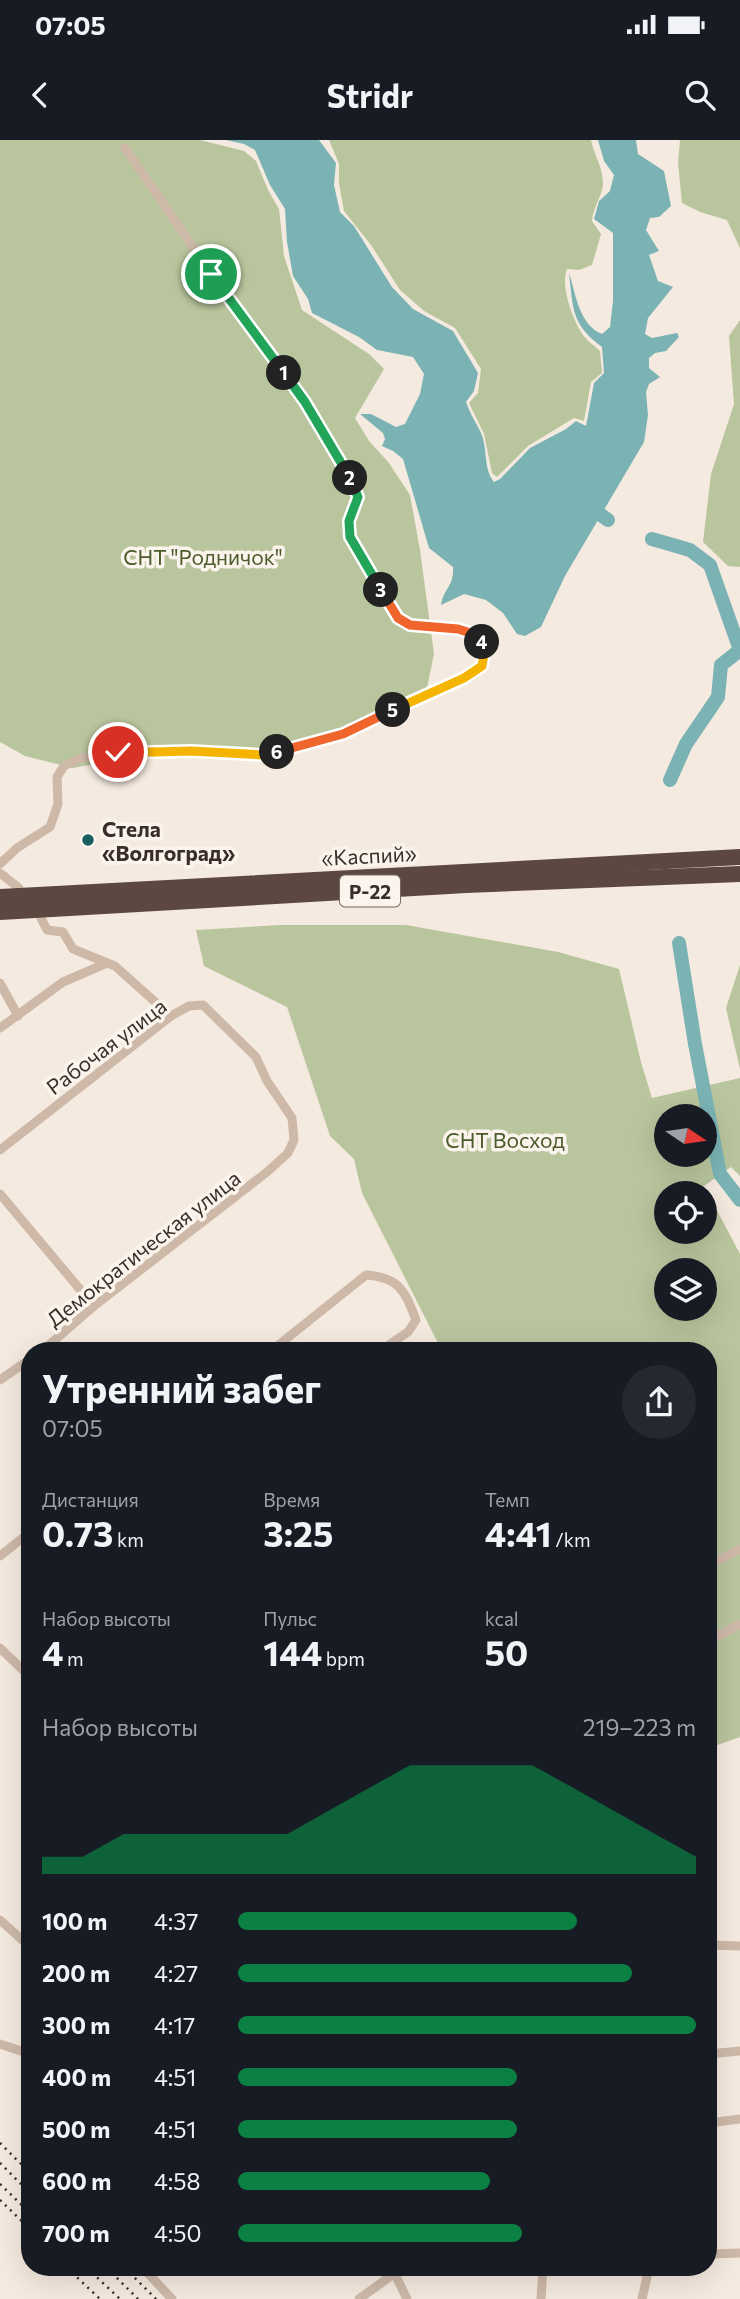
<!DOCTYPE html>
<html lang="ru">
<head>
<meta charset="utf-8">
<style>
  body { margin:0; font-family:Commissioner,sans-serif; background:#242831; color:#f1f3f6; height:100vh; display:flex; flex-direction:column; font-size:26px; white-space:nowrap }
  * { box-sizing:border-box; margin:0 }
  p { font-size:23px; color:#9ea1a6 }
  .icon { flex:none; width:38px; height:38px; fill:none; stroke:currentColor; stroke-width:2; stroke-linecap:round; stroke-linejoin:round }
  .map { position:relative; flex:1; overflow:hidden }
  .side { position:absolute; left:21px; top:1202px; width:696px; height:934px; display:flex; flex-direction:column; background:#171b24; border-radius:28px; box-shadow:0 7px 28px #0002 }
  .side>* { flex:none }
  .needle { width:46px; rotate:103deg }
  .tools { position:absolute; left:654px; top:964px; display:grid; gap:14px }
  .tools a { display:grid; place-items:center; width:63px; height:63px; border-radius:50%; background:#171b24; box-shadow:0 7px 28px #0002; font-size:35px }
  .pin { position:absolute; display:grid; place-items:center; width:60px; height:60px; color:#fff; margin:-30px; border:4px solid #fff; border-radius:50%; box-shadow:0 2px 7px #0007 }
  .km { position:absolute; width:35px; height:35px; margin:-18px; border-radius:50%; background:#222; color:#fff; font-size:19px; line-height:35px; text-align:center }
  .round { display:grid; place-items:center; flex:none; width:74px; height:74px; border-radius:37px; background:#242831 }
  .headline { display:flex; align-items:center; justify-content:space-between; height:119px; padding:0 21px }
  h1 { font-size:38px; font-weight:700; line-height:52px }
  .figures { display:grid; grid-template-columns:repeat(3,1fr); gap:10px; height:119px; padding:7px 21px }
  .figures div { display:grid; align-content:center }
  .figures b { font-size:35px; font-weight:700 }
  .figures small { font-size:19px; font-weight:400 }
  .figures p { font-size:19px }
  .chart { height:196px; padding:14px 21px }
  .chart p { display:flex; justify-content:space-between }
  .chart svg { width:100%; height:126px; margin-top:7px; fill:#0b8043; opacity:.7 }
  ul { padding:0 21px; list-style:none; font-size:23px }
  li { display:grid; grid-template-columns:112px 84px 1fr; align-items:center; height:52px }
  li i { height:18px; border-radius:9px; background:#0b8043 }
  .status { display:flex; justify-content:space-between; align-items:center; height:49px; padding:0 35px; background:#171b24; direction:ltr }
  .status svg { height:19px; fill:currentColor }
  header { display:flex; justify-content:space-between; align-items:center; height:91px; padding:0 21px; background:#171b24; font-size:32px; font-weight:700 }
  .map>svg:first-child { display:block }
</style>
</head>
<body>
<div class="status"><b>07:05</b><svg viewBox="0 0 49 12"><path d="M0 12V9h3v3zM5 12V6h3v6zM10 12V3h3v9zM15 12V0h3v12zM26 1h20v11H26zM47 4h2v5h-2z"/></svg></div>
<header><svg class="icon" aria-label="back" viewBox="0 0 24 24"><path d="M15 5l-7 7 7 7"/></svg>Stridr<svg class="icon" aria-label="search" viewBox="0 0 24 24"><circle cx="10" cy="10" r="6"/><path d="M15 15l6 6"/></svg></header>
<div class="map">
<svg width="740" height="2159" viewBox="0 0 740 2159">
  <rect width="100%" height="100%" fill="#f5eadf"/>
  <g fill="#b9c59d" fill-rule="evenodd">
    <path d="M0 0H200L244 11 256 21 268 50 279 69 284 116 302 170 369 214 384 229 355 278 369 301 389 323 410 355 420 410 434 514 424 562 324 605 264 619 142 615 73 628 25 616 0 602Z"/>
    <path d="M329 0H591C594 15 603 27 603 44 603 54 593 67 592 81L601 94 592 125 579 130 567 129C560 146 573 181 583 195 587 201 595 206 600 211L602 233 591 242 584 281 574 278 528 306 497 337 492 333 484 294 469 263 478 253 481 229 455 188 424 171 400 150 371 105 344 71 339 43V24Z"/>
    <path d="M680 0H740V108L727 80 700 72 682 63 678 23Z"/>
    <path d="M740 180V427L728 426 703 402 711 334 734 264 729 196Z"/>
    <path d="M280 785H406L558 812 619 829 641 922 652 958 740 938V1036L731 1027 704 1046 740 1114V1597L709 1608V1211H442L362 1053 354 1019 330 996 287 867 204 826 196 790ZM667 976H705V1015H667ZM667 1054H705V1092H667ZM667 1130H705V1169H667Z"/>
    <path d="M740 825V929L726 868Z"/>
  </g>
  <path fill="#7bb3b4" d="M226 0H319L336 23 334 45 340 72 354 86 392 147 413 169 453 191 478 233 474 251 466 262C470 274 476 282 481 293 488 309 483 328 494 342L500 339 530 308 566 289 576 281 586 286 594 243 604 233 602 207C571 184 573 168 569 133 576 154 579 185 602 194L610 187 613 161V93L594 79 599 61 610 51 614 35 604 21 598 0H636L638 14 664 31 671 66 659 77 650 78 646 90 659 111 649 115 658 141 673 147 648 178 645 194 652 198 677 193 679 197 666 211 655 213 649 218V228L660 237 649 244 646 252 648 275 644 302 565 436 541 487 525 496 517 494 503 473 486 460 464 454 441 465C444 447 454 447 453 427L429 408 403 319 393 311 382 306 385 299 383 293 360 274H371L396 287 405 284 420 254 424 234 413 217 377 210 359 197 312 173 308 159 293 136 287 102 285 69 270 45 255 10 244 4Z"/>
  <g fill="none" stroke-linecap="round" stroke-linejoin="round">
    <g stroke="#7bb3b4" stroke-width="14">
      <path d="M583 369 601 375 608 380"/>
      <path d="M652 399 690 410 710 425 740 510 721 525 718 557 686 604 670 640"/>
      <path d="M679 803 695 904 720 1034 740 1060"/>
    </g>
    <g stroke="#ceb9a9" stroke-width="9">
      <path d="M0 724 17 708 50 687 58 664 57 637 64 626 81 618 119 612 191 611 264 615 343 594 464 538 482 526 485 507 477 495C452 488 421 491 398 478L350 397 349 381 358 357C327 289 282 232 238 172 200 118 163 63 125 8"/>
      <path d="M0 733 19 748V756"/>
      <path d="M37 770 47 790 63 792 73 809 115 826 171 876"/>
      <path d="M0 843 18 876"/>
      <path d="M0 888 63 842 107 823"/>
      <path d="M0 1010 171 876 189 866 203 865 256 917 267 941 292 978 294 1000 288 1013 267 1032 94 1166 42 1211"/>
      <path d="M0 1054 94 1166"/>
      <path d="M271 1211 366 1135C399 1137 405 1151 416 1180L408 1192 380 1211"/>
      <path d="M0 1240 30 1219"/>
      <path d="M0 1416 30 1392"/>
      <path d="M709 1425 740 1409"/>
      <path d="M709 1501 740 1484"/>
      <path d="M0 1508 30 1537"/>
      <path d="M0 1780 30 1807"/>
      <path d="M709 1805 740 1806"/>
      <path d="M0 1904 30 1914"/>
      <path d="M709 1914 740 1911"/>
      <path d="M709 1983 740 1979"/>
      <path d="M709 2114 740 2113"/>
      <path d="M143 2128 172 2159"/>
      <path d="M393 2130 407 2159"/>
      <path d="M359 2159 395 2133"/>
      <path d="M541 2159 543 2128"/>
      <path d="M642 2159 649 2128"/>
    </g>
    <g stroke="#5c4840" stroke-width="16">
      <path d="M0 757 740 717"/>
      <path d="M0 772 466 745 740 734"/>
    </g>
    <g stroke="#3b2e29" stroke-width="2.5" stroke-dasharray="2 5" stroke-linecap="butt">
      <path d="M0 2003 30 2033"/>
      <path d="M0 2023 30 2053"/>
      <path d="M0 2044 30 2073"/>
      <path d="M0 2060 30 2089"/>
      <path d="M67 2128 100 2159"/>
      <path d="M87 2128 120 2159"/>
      <path d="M107 2128 138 2159"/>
      <path d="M125 2128 156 2159"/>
    </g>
  </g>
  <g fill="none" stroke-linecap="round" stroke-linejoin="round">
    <defs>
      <path id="split-1" d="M211 134 284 233"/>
      <path id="split-2" d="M284 233 305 262 350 338"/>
      <path id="split-3" d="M350 338 358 357 349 381 350 397 381 450"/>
      <path id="split-4" d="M381 450 398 478 410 485 458 489 477 495 482 502"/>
      <path id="split-5" d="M393 570 464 538 482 526 485 508 482 502"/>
      <path id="split-6" d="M277 612 343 594 393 570"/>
      <path id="split-7" d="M154 612 191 611 264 615 277 612"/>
      <path id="split-8" d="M118 612H154"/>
    </defs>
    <use href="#split-1" stroke="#fff" stroke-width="14"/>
    <use href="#split-2" stroke="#fff" stroke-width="14"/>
    <use href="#split-3" stroke="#fff" stroke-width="14"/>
    <use href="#split-4" stroke="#fff" stroke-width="14"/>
    <use href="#split-5" stroke="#fff" stroke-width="14"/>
    <use href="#split-6" stroke="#fff" stroke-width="14"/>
    <use href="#split-7" stroke="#fff" stroke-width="14"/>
    <use href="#split-8" stroke="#fff" stroke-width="14"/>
    <use href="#split-1" stroke="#22a559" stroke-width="9"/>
    <use href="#split-2" stroke="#22a559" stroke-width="9"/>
    <use href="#split-3" stroke="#22a559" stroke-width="9"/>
    <use href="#split-4" stroke="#f0652b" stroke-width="9"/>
    <use href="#split-5" stroke="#f5b400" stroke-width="9"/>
    <use href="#split-6" stroke="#f0652b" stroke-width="9"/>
    <use href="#split-7" stroke="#f5b400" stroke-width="9"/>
    <use href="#split-8" stroke="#f5b400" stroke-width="9"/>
  </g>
  <circle fill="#1b5d60" stroke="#fbf4ec" stroke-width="2.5" cx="88" cy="700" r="7"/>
  <g text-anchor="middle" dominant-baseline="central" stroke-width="7" stroke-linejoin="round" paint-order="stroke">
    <rect fill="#fbf4ec" stroke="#756964" stroke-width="2" x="340" y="735.5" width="60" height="31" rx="5"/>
    <g font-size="19" font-weight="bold" fill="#3b2e29">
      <text x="370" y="751">Р-22</text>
    </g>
    <g font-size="21" fill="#4b5b2b" stroke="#fbf4ec">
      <text x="203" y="416">СНТ "Родничок"</text>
      <text x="505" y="999">СНТ Восход</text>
    </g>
    <g font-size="21" font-weight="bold" fill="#3b2e29" stroke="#fbf4ec" text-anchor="start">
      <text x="102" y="688">Стела<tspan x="102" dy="24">«Волгоград»</tspan></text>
    </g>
    <g font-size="21" fill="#3b2e29" stroke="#fbf4ec">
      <text transform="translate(369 715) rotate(-3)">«Каспий»</text>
      <text transform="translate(106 906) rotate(-37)">Рабочая улица</text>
      <text transform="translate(143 1108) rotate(-38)">Демократическая улица</text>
    </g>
  </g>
</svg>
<div class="tools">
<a><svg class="needle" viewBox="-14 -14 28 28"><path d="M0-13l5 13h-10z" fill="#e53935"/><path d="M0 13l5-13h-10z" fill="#9ea1a6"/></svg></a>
<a><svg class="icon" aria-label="locate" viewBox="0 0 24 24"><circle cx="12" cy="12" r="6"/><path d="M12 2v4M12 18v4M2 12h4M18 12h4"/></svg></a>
<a><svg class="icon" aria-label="layers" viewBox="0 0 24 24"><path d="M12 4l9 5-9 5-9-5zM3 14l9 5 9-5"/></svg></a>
</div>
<div class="pin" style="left:211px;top:134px;background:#1e9e55"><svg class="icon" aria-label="arrive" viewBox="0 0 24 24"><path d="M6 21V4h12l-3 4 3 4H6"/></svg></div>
<div class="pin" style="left:118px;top:612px;background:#d93025"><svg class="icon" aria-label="check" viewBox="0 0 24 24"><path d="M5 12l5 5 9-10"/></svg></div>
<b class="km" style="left:284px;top:233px">1</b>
<b class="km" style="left:350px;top:338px">2</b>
<b class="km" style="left:381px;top:450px">3</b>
<b class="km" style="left:482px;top:502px">4</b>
<b class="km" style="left:393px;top:570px">5</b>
<b class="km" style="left:277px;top:612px">6</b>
<section class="side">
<div class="headline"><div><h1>Утренний забег</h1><p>07:05</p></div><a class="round"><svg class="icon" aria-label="share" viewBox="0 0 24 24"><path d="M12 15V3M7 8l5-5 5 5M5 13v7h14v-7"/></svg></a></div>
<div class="figures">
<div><p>Дистанция</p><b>0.73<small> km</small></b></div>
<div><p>Время</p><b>3:25</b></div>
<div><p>Темп</p><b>4:41<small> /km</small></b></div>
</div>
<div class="figures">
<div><p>Набор высоты</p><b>4<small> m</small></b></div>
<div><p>Пульс</p><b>144<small> bpm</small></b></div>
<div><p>kcal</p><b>50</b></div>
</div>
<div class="chart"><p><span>Набор высоты</span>219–223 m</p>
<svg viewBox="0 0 160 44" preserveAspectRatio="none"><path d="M0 44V38L10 38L20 30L30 30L40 30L50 30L60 30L70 22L80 14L90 6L100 6L110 6L120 6L130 14L140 22L150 30L160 38V44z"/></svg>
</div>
<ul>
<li><b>100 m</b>4:37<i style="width:74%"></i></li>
<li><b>200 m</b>4:27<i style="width:86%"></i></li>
<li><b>300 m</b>4:17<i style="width:100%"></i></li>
<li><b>400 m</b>4:51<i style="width:61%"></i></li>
<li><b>500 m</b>4:51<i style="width:61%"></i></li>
<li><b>600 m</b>4:58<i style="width:55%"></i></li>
<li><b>700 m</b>4:50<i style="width:62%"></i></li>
</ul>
</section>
</div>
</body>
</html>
